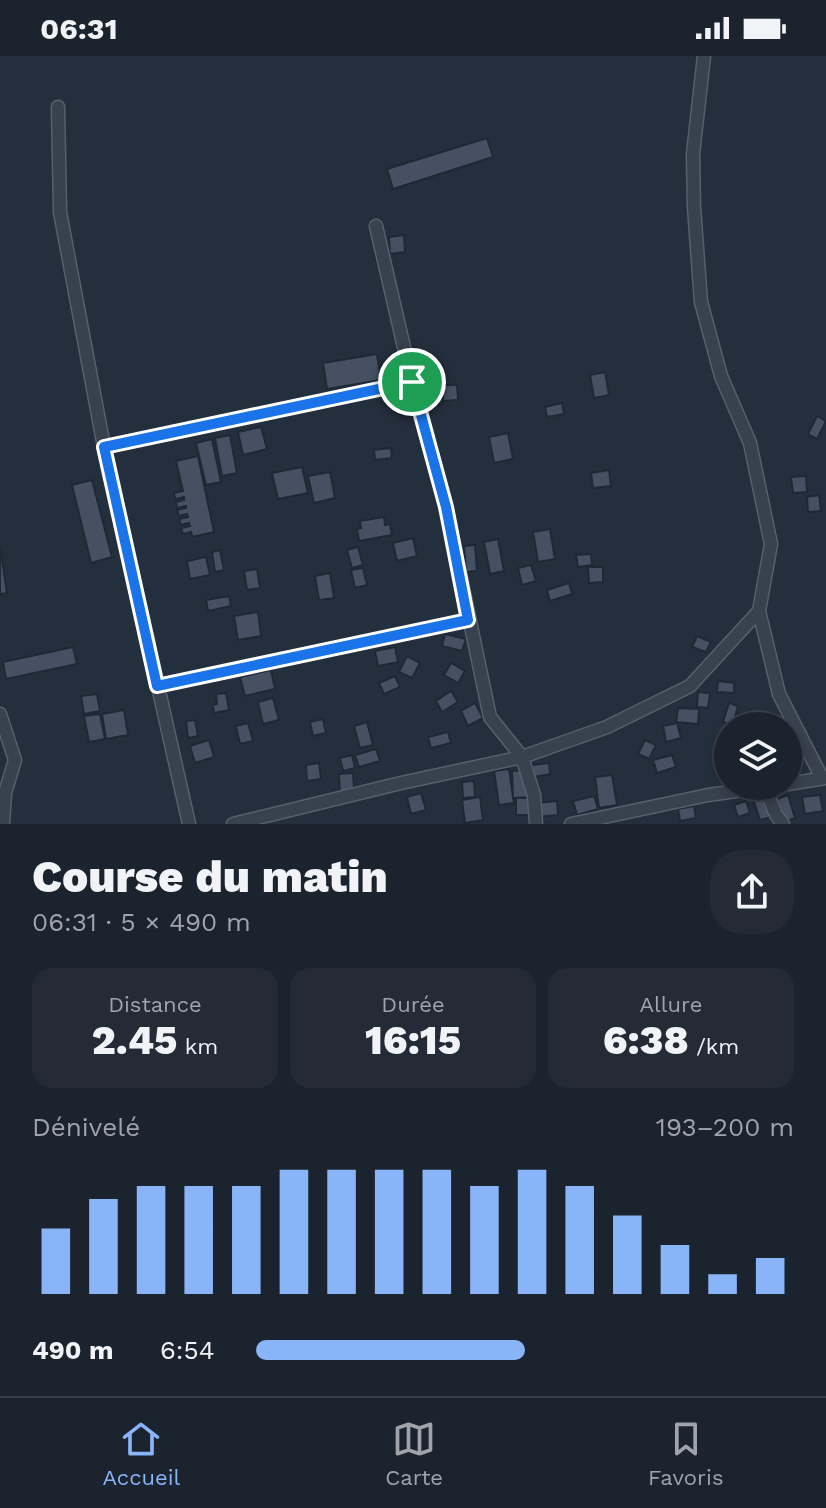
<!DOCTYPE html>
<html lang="fr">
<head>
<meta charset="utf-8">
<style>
  body { margin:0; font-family:"Work Sans",sans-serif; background:#242b36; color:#f1f3f6; height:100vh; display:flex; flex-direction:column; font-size:30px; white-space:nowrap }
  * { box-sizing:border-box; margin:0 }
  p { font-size:26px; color:#a0a4aa }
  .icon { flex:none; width:44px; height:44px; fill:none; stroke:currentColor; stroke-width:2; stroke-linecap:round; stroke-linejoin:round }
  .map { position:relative; height:768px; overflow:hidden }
  .drawer { display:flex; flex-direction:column; background:#1b232e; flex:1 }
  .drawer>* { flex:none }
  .buttons { position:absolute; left:714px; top:656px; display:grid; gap:16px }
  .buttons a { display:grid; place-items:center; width:88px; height:88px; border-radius:50%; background:#1b232e; box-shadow:0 4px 12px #0003,0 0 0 2px #39404a; font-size:40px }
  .pin { position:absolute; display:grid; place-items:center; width:68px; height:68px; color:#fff; margin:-34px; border:4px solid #fff; border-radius:50%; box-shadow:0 2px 8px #0007 }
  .round { display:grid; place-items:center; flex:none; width:84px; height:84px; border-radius:32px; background:#242b36 }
  .overview { display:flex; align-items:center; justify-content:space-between; height:136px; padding:0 32px }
  h1 { font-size:44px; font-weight:800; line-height:60px }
  .stats { display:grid; grid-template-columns:repeat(3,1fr); gap:12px; height:136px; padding:8px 32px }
  .stats div { display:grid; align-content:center; border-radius:20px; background:#242b36; text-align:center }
  .stats b { font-size:40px; font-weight:800 }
  .stats small { font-size:22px; font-weight:400 }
  .stats p { font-size:22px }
  .chart { height:224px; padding:16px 32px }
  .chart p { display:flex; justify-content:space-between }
  .chart svg { width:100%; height:144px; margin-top:8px; stroke:#8ab4f8; stroke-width:6 }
  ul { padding:0 32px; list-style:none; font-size:26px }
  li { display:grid; grid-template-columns:128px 96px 1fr; align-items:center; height:60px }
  li i { height:20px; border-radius:10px; background:#8ab4f8 }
  .status { display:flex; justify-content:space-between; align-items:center; height:56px; padding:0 40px; background:#1b232e; direction:ltr }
  .status svg { height:22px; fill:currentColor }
  .menu { display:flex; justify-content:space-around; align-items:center; height:112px; border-top:2px solid #39404a; background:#1b232e; font-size:22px; color:#a0a4aa }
  .menu a { display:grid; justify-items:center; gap:4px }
  .menu .selected { color:#8ab4f8 }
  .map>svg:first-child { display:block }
</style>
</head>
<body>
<div class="status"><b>06:31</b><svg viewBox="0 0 49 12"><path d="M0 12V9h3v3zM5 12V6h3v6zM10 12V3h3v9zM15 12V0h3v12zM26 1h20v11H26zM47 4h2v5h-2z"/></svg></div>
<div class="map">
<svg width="826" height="768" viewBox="0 0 826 768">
  <rect width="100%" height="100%" fill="#242f3e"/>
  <g fill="#455162" stroke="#1f2835" stroke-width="2">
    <path d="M487 82 493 101 393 133 387 113Z"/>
    <path d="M404 179 405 196 390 198 389 181Z"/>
    <path d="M377 298 381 324 327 333 323 307Z"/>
    <path d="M605 316 609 339 594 342 590 319Z"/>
    <path d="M443 329H457L458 344 443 345Z"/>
    <path d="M562 347 564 358 547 361 545 351Z"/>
    <path d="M817 360 826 365 817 383 808 378Z"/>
    <path d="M261 371 267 393 243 399 238 376Z"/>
    <path d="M508 377 513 403 494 407 489 381Z"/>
    <path d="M230 379 237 417 222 420 215 382Z"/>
    <path d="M212 383 221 426 206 429 196 387Z"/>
    <path d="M391 392 392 402 375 404 374 394Z"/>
    <path d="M198 400 214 476 192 481 191 476 183 478 181 472 190 470 189 467 181 469 179 463 188 461 187 458 179 460 177 454 186 452V450L177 452 176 446 184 444V441L175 443 174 437 183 435 176 405Z"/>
    <path d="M302 411 308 437 278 443 272 417Z"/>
    <path d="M609 414 611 430 593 432 591 417Z"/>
    <path d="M330 416 335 442 314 447 308 420Z"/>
    <path d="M806 420 807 436 793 437 791 421Z"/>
    <path d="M92 424 112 501 91 507 72 429Z"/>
    <path d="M819 439 821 455 808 456 807 441Z"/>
    <path d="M384 461 385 469 390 468 392 479 359 485 357 473 361 472 360 465Z"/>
    <path d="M550 473 555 503 538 506 533 476Z"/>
    <path d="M413 482 417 500 397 505 393 487Z"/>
    <path d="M498 483 504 515 490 518 484 486Z"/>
    <path d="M475 489 477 515 466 516 464 490Z"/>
    <path d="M0 490 7 537 0 538Z"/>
    <path d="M358 491 363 509 352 512 347 494Z"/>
    <path d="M220 494 224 514 215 516 212 496Z"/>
    <path d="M591 498 592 509 578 511 576 499Z"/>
    <path d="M206 501 210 519 190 523 187 505Z"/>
    <path d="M531 509 536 525 522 529 518 512Z"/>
    <path d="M588 511H603V526L589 527Z"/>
    <path d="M363 512 367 529 355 532 351 514Z"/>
    <path d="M257 513 260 532 247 534 244 515Z"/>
    <path d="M330 517 334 542 319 544 315 520Z"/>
    <path d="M569 527 572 538 550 545 547 534Z"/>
    <path d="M229 540 231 550 208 555 206 544Z"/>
    <path d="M258 556 261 580 238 584 234 560Z"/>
    <path d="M445 578 466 583 462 595 442 590Z"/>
    <path d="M697 580 711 586 706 596 692 591Z"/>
    <path d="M73 591 77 608 6 623 3 606Z"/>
    <path d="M395 591 398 606 378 610 375 595Z"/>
    <path d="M407 600 420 607 412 622 399 616Z"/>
    <path d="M451 607 465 615 458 627 444 619Z"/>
    <path d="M271 614 275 633 245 640 240 621Z"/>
    <path d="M395 620 400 631 384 638 379 627Z"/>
    <path d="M718 625 734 627V637L717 636Z"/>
    <path d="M451 635 458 646 442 656 436 645Z"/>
    <path d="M698 636 710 637 708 652 697 651Z"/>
    <path d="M226 637 229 654 214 657 213 649 217 648 216 638Z"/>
    <path d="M97 638 100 655 84 658 81 640Z"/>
    <path d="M273 642 279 664 263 668 258 646Z"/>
    <path d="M475 647 483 662 468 670 461 655Z"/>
    <path d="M729 647 738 650 733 669 723 666Z"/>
    <path d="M678 652 699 653 698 668 676 666Z"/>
    <path d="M124 654 128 679 106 683 102 658Z"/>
    <path d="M100 658 105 683 89 686 84 660Z"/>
    <path d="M323 663 326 677 313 680 310 666Z"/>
    <path d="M195 664 198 680 188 682 186 665Z"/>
    <path d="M367 666 373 689 360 692 354 670Z"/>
    <path d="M248 667 253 685 240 688 236 670Z"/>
    <path d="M677 667 681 682 666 686 663 670Z"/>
    <path d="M448 676 451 687 431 692 428 681Z"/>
    <path d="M209 684 214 701 195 707 190 690Z"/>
    <path d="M645 684 656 689 649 703 638 698Z"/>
    <path d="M376 693 380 705 359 711 355 699Z"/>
    <path d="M352 699 355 712 343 715 340 702Z"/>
    <path d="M672 699 676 711 657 717 653 704Z"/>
    <path d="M319 707 321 723 307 725 306 709Z"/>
    <path d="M549 707 550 718 534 721 532 709Z"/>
    <path d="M509 713 514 747 499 749 494 715Z"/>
    <path d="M532 714 533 741 513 742 512 715Z"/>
    <path d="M353 717 354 734 340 736 339 718Z"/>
    <path d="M612 719 617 749 599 752 595 721Z"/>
    <path d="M474 725 475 741 463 742 462 726Z"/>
    <path d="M421 737 426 754 411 758 407 741Z"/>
    <path d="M763 739 771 761 760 764 753 743Z"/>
    <path d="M788 739 795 762 785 766 777 743Z"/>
    <path d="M820 739 823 755 805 758 802 741Z"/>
    <path d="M594 740 598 753 577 759 573 745Z"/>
    <path d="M480 741 483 764 465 767 462 744Z"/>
    <rect x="516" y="742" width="16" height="17"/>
    <path d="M557 745 558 759 536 761 535 747Z"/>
    <path d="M746 745 750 757 738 761 734 749Z"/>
    <path d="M694 750 696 762 680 765 678 753Z"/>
  </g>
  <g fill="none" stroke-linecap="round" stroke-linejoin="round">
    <defs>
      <g id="street">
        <path d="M704 0 693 98 694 151 701 246 721 320 750 387 771 488 759 555 779 638 822 722"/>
        <path d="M58 51 60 156 104 391 189 768"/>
        <path d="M376 170 412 326 446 451 490 661 522 701 534 739 536 768"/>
        <path d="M104 391 412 326"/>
        <path d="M157 630 468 564"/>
        <path d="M0 658 15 704 5 737 3 768"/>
        <path d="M788 728 826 722"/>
        <path d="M765 731 776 759 783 768"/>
        <path d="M233 768 401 727 522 701 607 671 690 630 759 555"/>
        <path d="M571 768 708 739 773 730"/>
      </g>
    </defs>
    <use href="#street" stroke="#565f6c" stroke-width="15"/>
    <use href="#street" stroke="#38414e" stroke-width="12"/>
  </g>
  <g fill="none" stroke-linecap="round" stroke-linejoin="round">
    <defs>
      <path id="route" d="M412 326 446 451 468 564 157 630 104 391Z"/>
    </defs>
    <use href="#route" stroke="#fff" stroke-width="16"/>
    <use href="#route" stroke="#1a73e8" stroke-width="10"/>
  </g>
</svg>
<div class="buttons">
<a><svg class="icon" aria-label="layers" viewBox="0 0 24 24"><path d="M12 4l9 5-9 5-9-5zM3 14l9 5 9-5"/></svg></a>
</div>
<div class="pin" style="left:412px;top:326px;background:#1e9e55"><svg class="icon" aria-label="arrive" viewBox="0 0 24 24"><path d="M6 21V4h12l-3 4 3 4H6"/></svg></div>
</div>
<section class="drawer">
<div class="overview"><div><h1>Course du matin</h1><p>06:31 · 5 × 490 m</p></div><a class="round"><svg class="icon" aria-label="share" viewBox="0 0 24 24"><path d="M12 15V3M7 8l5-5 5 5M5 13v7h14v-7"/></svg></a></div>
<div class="stats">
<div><p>Distance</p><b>2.45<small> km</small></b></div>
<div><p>Durée</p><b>16:15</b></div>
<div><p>Allure</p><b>6:38<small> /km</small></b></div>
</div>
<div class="chart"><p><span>Dénivelé</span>193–200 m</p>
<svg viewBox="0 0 160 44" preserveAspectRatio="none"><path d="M5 44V24M15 44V15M25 44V11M35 44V11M45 44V11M55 44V6M65 44V6M75 44V6M85 44V6M95 44V11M105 44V6M115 44V11M125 44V20M135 44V29M145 44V38M155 44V33"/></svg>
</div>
<ul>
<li><b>490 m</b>6:54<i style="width:50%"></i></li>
</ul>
</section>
<nav class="menu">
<a class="selected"><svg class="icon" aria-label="home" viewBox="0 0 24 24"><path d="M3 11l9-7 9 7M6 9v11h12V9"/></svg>Accueil</a>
<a><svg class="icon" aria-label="map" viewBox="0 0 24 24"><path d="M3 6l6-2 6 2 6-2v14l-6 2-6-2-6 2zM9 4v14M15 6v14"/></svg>Carte</a>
<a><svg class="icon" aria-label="saved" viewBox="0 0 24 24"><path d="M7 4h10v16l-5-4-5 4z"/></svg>Favoris</a>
</nav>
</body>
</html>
